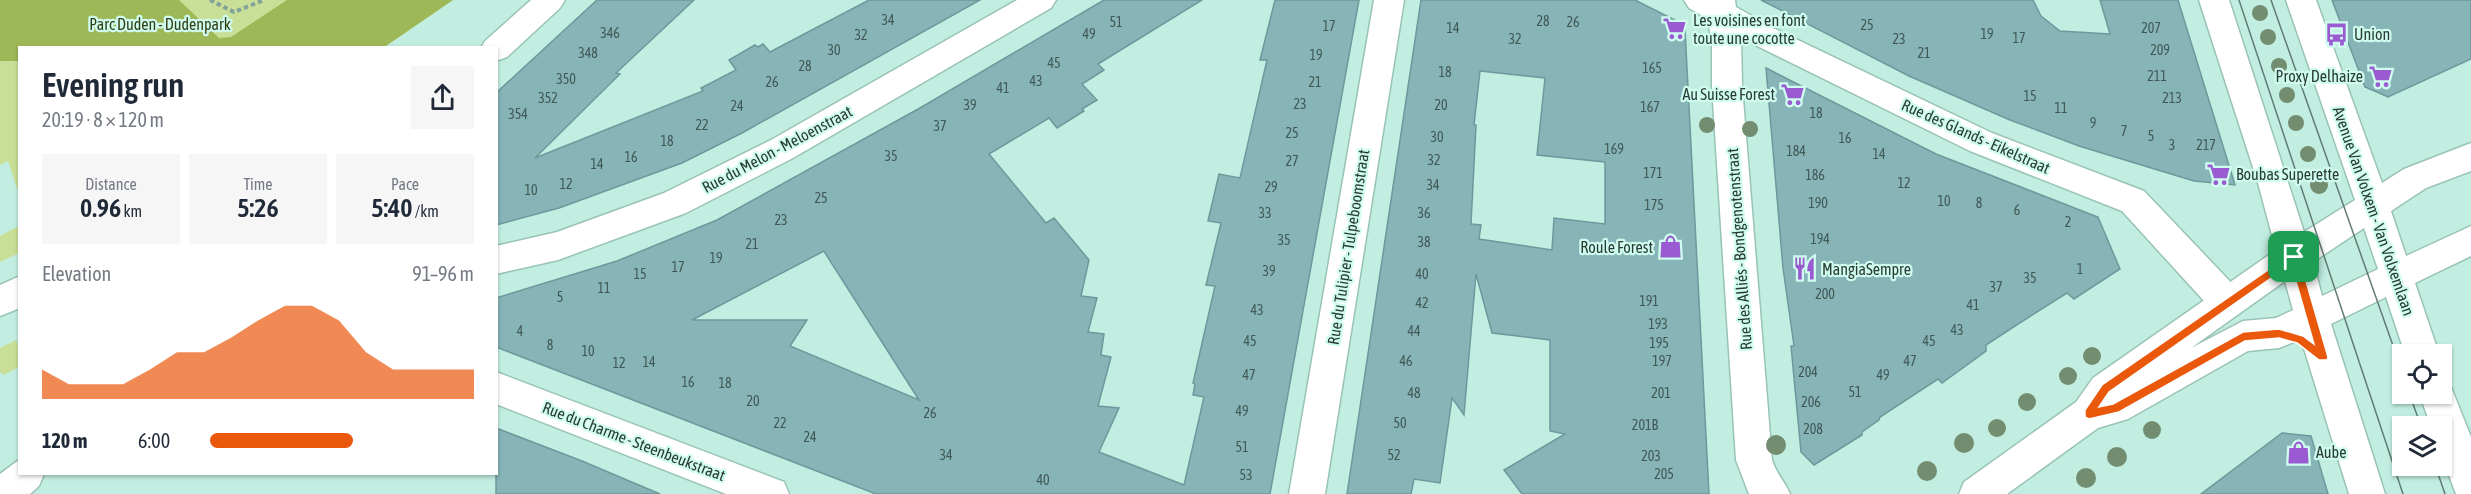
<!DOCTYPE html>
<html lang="en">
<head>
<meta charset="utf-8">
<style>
  body { margin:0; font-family:"Asap Condensed",sans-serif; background:#f6f6f7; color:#1f2937; height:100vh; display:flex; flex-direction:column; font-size:22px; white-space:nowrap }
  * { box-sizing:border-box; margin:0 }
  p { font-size:20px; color:#747a83 }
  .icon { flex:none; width:33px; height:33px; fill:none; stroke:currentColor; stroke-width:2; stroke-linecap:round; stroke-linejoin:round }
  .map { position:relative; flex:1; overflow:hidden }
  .details { position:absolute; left:18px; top:46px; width:480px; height:429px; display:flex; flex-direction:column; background:#fff; border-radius:0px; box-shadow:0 2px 4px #0004 }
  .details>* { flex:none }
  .buttons { position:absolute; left:2392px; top:344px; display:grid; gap:12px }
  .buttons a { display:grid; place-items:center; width:60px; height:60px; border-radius:0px; background:#fff; box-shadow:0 2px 4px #0004; font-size:30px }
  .pin { position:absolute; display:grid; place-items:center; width:51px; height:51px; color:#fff; margin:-26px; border-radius:12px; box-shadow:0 3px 9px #0006 }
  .round { display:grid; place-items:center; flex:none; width:63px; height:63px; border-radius:0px; background:#f6f6f7 }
  .head { display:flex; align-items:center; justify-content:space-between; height:102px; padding:0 24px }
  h1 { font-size:33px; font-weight:600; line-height:45px }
  .figures { display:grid; grid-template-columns:repeat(3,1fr); gap:9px; height:102px; padding:6px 24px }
  .figures div { display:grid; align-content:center; border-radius:0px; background:#f6f6f7; text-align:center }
  .figures b { font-size:26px; font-weight:600 }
  .figures small { font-size:16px; font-weight:400 }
  .figures p { font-size:16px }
  .chart { height:168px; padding:12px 24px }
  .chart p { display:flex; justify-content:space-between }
  .chart svg { width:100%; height:108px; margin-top:6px; fill:#ea580c; opacity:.7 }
  ul { padding:0 24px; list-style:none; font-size:20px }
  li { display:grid; grid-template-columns:96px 72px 1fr; align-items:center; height:45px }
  li i { height:15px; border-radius:8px; background:#ea580c }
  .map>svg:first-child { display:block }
</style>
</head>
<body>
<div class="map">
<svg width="2471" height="494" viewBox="0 0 2471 494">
  <rect width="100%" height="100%" fill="#c2eee1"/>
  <g fill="#c9df97">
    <path d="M0 0H453L383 48H20L19 194 8 161 0 165Z"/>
    <path d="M19 226V253L0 262V236Z"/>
    <path d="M16 340 19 349V367L4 375 0 372V348Z"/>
  </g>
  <path fill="#9eb858" d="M0 0H179L219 38 231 37 287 0H453L383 48H20L19 61H0Z"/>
  <g fill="#86b4b7" stroke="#6c999c" stroke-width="1.5" fill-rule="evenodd">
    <path d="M597 0H694L616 73 620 74 535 158 703 91 701 88 736 70 729 60 755 45 758 47 763 44 770 52 869 0H980L742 133 682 163 559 208 496 225V93Z"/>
    <path d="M1104 0H1202L1098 64 1104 70 1082 84 1097 100 1082 109 1084 111 1057 128 1049 118 989 154 1046 223 1054 218 1089 260 1081 296 1097 298 1088 332 1104 334 1101 355 1111 357 1098 406 1119 408 1099 452 1184 485 1204 397 1193 395 1195 384 1193 383 1215 286 1206 285 1221 223 1208 221 1219 174 1240 178 1267 60H1260L1275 0H1359L1270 494H876L496 347V298L617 261 717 220 920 108ZM824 251 825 253 919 400 790 346 807 320H692Z"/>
    <path d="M1421 0H1635L1679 22 1685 29 1709 494H1522L1504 470 1565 434 1550 431V340L1492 333 1476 274 1464 415 1452 398 1440 483 1414 479 1411 494H1347ZM1480 71 1545 78 1537 155 1605 162V224L1554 218 1552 250 1479 239 1481 225 1471 224 1476 125H1474Z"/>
    <path d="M1761 0H2033L2041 16 2060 31 2110 34 2100 0H2178L2235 185 2194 181 2079 146 2010 120 1909 76Z"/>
    <path d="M2332 0H2471V59L2388 97 2365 87Z"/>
    <path d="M1766 68 1936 154 2098 217 2120 269 2074 299 2067 293 2015 326 1986 345V351L1942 383 1938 379 1880 417 1879 420 1862 432V435L1814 465 1801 452 1791 346H1794L1783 268Z"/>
    <path d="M496 428 582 461 660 494H496Z"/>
    <path d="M2282 433 2311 436 2328 494H2201Z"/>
  </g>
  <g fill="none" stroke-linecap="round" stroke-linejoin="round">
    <defs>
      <g id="street">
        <path d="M531 0H565L560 8 507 57 496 61V48H481L485 41Z"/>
        <path d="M1017 0H1056L1051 8 793 158 686 213 558 260 496 274V246L557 232 664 193 771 140Z"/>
        <path d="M1374 0H1404L1325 494H1289Z"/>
        <path d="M1684 0H1735L1736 7 1773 28 1992 133 2144 191 2239 291 2244 302 2239 313 2227 317 2215 313 2122 211 1970 151 1741 38 1742 86 1772 460C1776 473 1785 482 1790 494H1749L1736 460 1712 86V46L1708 19 1689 8Z"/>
        <path d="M20 276V308L0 316V285Z"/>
        <path d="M496 372 784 482 789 494H726L496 404Z"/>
        <path d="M20 459V474H44L39 486 30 494H0V474Z"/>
      </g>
      <g id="secondary">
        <path d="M2199 0H2229L2304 232 2355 200 2286 0H2316L2382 183 2404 169 2471 143V171L2426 188 2391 211 2406 256 2471 226V256L2415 283 2439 354H2405L2386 297 2331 324 2385 494H2349L2301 339 2279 348 2248 351 2128 419 2098 428 2007 494H1959L1964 482 2076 402 2093 378 2276 250 2258 183ZM2364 228 2378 269 2322 296 2313 262ZM2285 281 2293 310 2276 318 2243 321 2191 348Z"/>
        <path d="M2442 379 2449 382 2471 437V494H2456L2442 457V426H2431L2419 393H2442Z"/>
      </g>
    </defs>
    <use href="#street" stroke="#98c3b6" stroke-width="3"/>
    <use href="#secondary" stroke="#98c3b6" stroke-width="3"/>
    <path stroke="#82a399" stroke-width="4" stroke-dasharray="4.5 3" stroke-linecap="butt" d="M210 0 234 12 264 0"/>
    <use href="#street" fill="#fff" fill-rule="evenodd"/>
    <use href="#secondary" fill="#fff" fill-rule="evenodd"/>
    <g stroke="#617c74" stroke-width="1.5">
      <path d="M2239 0 2403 494"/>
      <path d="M2271 0 2403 374"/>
      <path d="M2409 393 2421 426"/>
      <path d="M2435 465 2445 494"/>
    </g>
  </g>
  <g fill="#738d71">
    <circle cx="2260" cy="13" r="8"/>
    <circle cx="2268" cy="37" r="8"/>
    <circle cx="2279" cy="66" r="8"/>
    <circle cx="2287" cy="95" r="8"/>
    <circle cx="2296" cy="123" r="8"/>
    <circle cx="1707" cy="125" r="8"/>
    <circle cx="1750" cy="129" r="8"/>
    <circle cx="2308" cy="154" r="8"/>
    <circle cx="2319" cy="185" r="9"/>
    <circle cx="2092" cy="356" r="9"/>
    <circle cx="2068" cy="376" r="9"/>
    <circle cx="2027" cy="402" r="9"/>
    <circle cx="1997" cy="428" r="9"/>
    <circle cx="2152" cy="430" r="9"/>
    <circle cx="1964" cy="443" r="10"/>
    <circle cx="1776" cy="445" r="10"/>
    <circle cx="2117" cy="457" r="10"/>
    <circle cx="1927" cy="471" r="10"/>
    <circle cx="2086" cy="478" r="10"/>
  </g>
  <path fill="#ea580c" stroke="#fff" stroke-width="1.5" fill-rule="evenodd" d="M2294 252 2299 257 2328 357 2327 360H2319L2297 343 2279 338 2245 341 2119 412 2089 419 2085 417V410L2102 385ZM2291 264 2314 344 2303 336 2279 329 2243 332 2113 404 2099 407 2109 392Z"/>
  <defs>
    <symbol id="supermarket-bare" viewBox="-9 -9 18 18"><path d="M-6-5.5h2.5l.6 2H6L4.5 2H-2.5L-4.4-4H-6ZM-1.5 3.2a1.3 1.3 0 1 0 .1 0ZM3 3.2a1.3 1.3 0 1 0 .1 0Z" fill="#9a5ad1" stroke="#cffcee" stroke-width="2.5" paint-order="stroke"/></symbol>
    <symbol id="bus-bare" viewBox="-9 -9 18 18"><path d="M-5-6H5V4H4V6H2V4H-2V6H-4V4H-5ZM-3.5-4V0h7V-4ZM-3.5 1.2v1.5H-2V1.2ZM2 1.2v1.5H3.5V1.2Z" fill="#9a5ad1" stroke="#cffcee" stroke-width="2.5" paint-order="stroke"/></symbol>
    <symbol id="shop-bare" viewBox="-9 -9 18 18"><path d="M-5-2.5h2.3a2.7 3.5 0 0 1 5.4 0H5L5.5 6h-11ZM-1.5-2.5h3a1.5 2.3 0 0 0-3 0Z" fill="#9a5ad1" stroke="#cffcee" stroke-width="2.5" paint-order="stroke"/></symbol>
    <symbol id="restaurant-bare" viewBox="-9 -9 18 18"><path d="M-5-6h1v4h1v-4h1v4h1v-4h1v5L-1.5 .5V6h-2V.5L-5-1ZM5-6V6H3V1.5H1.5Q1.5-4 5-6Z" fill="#9a5ad1" stroke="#cffcee" stroke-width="2.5" paint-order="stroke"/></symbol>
  </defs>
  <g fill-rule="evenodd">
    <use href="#supermarket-bare" x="1658" y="12" width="33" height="33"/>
    <use href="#bus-bare" x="2320" y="18" width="33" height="33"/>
    <use href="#supermarket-bare" x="2364" y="60" width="33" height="33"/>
    <use href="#supermarket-bare" x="1776" y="78" width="33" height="33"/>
    <use href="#supermarket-bare" x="2202" y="158" width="33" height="33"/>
    <use href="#shop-bare" x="1654" y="230" width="33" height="33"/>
    <use href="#restaurant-bare" x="1788" y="252" width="33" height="33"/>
    <use href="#shop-bare" x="2282" y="436" width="33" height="33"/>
  </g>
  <g text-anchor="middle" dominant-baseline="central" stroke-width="4.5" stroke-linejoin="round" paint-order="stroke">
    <g font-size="14" fill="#415956">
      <text x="888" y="20">34</text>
      <text x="1543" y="21">28</text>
      <text x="1116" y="22">51</text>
      <text x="1573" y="22">26</text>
      <text x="1867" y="25">25</text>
      <text x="1329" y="26">17</text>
      <text x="1453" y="28">14</text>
      <text x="2151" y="28">207</text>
      <text x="610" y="33">346</text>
      <text x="1089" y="34">49</text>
      <text x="1987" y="34">19</text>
      <text x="861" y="35">32</text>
      <text x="2019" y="38">17</text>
      <text x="1515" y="39">32</text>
      <text x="1899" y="39">23</text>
      <text x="834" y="50">30</text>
      <text x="2160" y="50">209</text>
      <text x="588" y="53">348</text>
      <text x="1924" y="53">21</text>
      <text x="1316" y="55">19</text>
      <text x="1054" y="63">45</text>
      <text x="805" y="66">28</text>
      <text x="1652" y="68">165</text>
      <text x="1445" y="72">18</text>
      <text x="2157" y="76">211</text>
      <text x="566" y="79">350</text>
      <text x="1036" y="81">43</text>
      <text x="772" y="82">26</text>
      <text x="1315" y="82">21</text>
      <text x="1003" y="88">41</text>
      <text x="2030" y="96">15</text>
      <text x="548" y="98">352</text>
      <text x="2172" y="98">213</text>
      <text x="1300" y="104">23</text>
      <text x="970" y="105">39</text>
      <text x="1441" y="105">20</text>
      <text x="737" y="106">24</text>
      <text x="1650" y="107">167</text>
      <text x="2061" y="108">11</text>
      <text x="1816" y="113">18</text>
      <text x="518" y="114">354</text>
      <text x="2093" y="123">9</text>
      <text x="702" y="125">22</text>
      <text x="940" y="126">37</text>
      <text x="2124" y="131">7</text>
      <text x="1292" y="133">25</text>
      <text x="2151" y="136">5</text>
      <text x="1437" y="137">30</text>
      <text x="1845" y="138">16</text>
      <text x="667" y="141">18</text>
      <text x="2172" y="145">3</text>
      <text x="2206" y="145">217</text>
      <text x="1614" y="149">169</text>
      <text x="1796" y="151">184</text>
      <text x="1879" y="154">14</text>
      <text x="891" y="156">35</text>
      <text x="631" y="157">16</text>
      <text x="1434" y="160">32</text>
      <text x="1292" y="161">27</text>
      <text x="597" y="164">14</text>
      <text x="1653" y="173">171</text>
      <text x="1815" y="175">186</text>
      <text x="1904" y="183">12</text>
      <text x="566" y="184">12</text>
      <text x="1433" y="185">34</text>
      <text x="1271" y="187">29</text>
      <text x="531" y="190">10</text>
      <text x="821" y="198">25</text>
      <text x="1944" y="201">10</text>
      <text x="1818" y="203">190</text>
      <text x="1979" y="203">8</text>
      <text x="1654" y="205">175</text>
      <text x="2017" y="210">6</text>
      <text x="1265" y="213">33</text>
      <text x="1424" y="213">36</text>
      <text x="781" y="220">23</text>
      <text x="2068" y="222">2</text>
      <text x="1820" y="239">194</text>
      <text x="1284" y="240">35</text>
      <text x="1424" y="242">38</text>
      <text x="752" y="244">21</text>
      <text x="716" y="258">19</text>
      <text x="678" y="267">17</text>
      <text x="2080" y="269">1</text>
      <text x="1269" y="271">39</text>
      <text x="640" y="274">15</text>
      <text x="1422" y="274">40</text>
      <text x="2030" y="278">35</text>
      <text x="1996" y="287">37</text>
      <text x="604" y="288">11</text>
      <text x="1825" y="294">200</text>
      <text x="560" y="297">5</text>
      <text x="1649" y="301">191</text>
      <text x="1422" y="303">42</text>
      <text x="1973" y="305">41</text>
      <text x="1257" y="310">43</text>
      <text x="1658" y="324">193</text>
      <text x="1957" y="330">43</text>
      <text x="520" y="331">4</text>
      <text x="1414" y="331">44</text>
      <text x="1250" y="341">45</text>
      <text x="1929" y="341">45</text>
      <text x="1659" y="343">195</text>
      <text x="550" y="345">8</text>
      <text x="588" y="351">10</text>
      <text x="1406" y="361">46</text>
      <text x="1662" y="361">197</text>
      <text x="1910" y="361">47</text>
      <text x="649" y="362">14</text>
      <text x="619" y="363">12</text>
      <text x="1808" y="372">204</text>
      <text x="1249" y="375">47</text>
      <text x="1883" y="375">49</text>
      <text x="688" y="382">16</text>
      <text x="725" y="383">18</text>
      <text x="1855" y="392">51</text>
      <text x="1414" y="393">48</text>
      <text x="1661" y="393">201</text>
      <text x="753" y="401">20</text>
      <text x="1811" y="402">206</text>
      <text x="1242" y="411">49</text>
      <text x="930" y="413">26</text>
      <text x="780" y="423">22</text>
      <text x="1400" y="423">50</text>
      <text x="1645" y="425">201B</text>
      <text x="1813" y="429">208</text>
      <text x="810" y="437">24</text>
      <text x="1242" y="447">51</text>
      <text x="946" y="455">34</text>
      <text x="1394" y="455">52</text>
      <text x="1651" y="456">203</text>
      <text x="1664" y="474">205</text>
      <text x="1246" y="475">53</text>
      <text x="1043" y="480">40</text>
    </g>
    <g font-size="16" fill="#2a3b36" stroke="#cffcee" text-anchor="start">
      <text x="1693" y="20">Les voisines en font<tspan x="1693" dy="18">toute une cocotte</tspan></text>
      <text x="2354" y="34">Union</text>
      <text x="2363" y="76" text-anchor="end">Proxy Delhaize</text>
      <text x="1775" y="94" text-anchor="end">Au Suisse Forest</text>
      <text x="2236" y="174">Boubas Superette</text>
      <text x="1653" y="247" text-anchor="end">Roule Forest</text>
      <text x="1822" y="269">MangiaSempre</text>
      <text x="2316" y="452">Aube</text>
    </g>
    <g font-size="16" fill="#333e16" stroke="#cffcee">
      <text x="160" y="24">Parc Duden - Dudenpark</text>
    </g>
    <g font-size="16" fill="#2a3b36" stroke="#cffcee">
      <text transform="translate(1976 136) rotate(24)">Rue des Glands - Eikelstraat</text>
      <text transform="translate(777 149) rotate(-28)">Rue du Melon - Meloenstraat</text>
      <text transform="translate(2374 211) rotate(71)">Avenue Van Volxem - Van Volxemlaan</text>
      <text transform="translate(1348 247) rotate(-81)">Rue du Tulipier - Tulpeboomstraat</text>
      <text transform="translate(1739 249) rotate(-94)">Rue des Alliés - Bondgenotenstraat</text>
      <text transform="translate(634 441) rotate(21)">Rue du Charme - Steenbeukstraat</text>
    </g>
  </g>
</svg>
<div class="buttons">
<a><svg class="icon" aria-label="locate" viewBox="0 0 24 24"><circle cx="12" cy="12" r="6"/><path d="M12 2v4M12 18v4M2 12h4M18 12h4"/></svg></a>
<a><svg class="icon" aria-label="layers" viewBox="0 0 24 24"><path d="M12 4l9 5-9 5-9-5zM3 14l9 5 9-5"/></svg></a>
</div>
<div class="pin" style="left:2294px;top:257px;background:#1e9e55"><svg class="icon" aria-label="arrive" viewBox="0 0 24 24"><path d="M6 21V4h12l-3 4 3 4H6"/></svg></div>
<section class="details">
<div class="head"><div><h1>Evening run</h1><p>20:19 · 8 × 120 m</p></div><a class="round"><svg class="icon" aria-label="share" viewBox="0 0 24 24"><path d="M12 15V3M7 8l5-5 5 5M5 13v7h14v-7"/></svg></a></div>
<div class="figures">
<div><p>Distance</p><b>0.96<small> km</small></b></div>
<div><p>Time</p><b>5:26</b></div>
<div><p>Pace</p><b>5:40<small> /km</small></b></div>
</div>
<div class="chart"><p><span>Elevation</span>91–96 m</p>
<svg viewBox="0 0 160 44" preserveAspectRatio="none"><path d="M0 44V32L10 38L20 38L30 38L40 32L50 25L60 25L70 19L80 12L90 6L100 6L110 12L120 25L130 32L140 32L150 32L160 32V44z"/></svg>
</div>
<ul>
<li><b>120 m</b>6:00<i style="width:54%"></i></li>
</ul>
</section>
</div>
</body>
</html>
